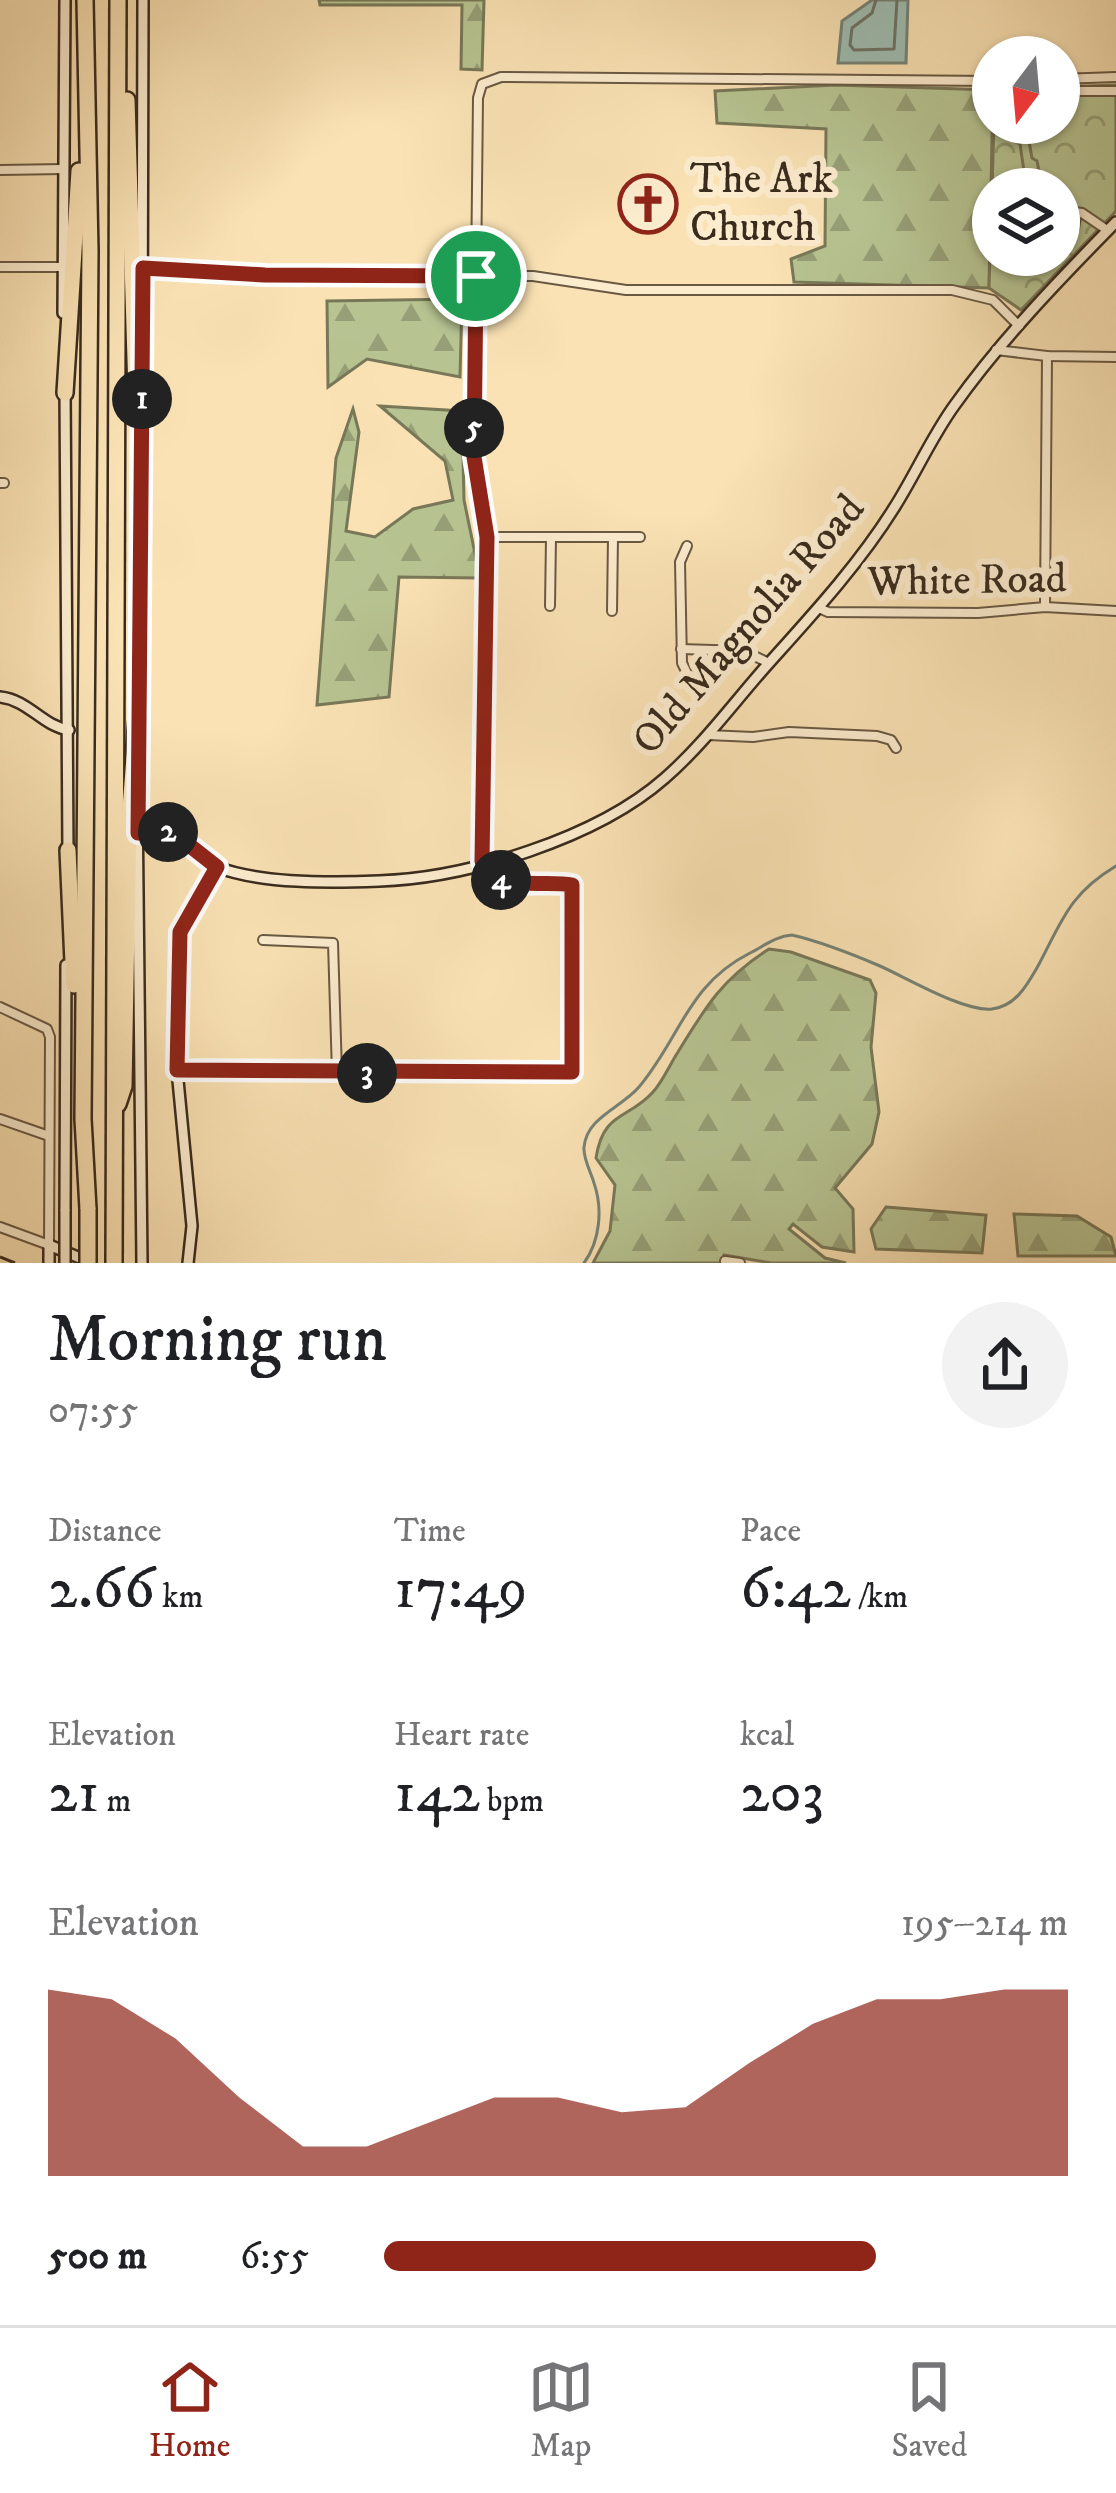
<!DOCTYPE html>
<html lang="en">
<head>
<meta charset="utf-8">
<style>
  body { margin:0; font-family:"IM FELL DW Pica",serif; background:#f2f2f2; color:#202124; height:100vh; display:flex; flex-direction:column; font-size:45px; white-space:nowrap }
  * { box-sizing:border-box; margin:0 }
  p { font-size:39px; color:#757577 }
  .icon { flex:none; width:66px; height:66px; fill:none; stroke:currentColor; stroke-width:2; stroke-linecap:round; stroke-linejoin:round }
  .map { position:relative; height:1263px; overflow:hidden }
  .sheet { display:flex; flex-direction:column; background:#fff; flex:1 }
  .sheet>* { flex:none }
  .needle { width:78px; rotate:196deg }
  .buttons { position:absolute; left:972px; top:36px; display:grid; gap:24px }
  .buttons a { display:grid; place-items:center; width:108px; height:108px; border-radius:50%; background:#fff; box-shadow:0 3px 9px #0004; font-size:60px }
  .pin { position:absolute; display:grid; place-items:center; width:102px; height:102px; color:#fff; margin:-51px; border:6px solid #fff; border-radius:50%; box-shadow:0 3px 12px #0007 }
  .km { position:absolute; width:60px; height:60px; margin:-30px; border-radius:50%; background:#222; color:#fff; font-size:33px; line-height:60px; text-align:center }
  .round { display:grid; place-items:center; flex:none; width:126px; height:126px; border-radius:63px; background:#f2f2f2 }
  .headline { display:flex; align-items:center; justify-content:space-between; height:204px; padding:0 48px }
  h1 { font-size:66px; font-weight:600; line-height:90px }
  .metrics { display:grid; grid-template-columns:repeat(3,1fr); gap:18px; height:204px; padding:12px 48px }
  .metrics div { display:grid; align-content:center }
  .metrics b { font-size:60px; font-weight:600 }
  .metrics small { font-size:33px; font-weight:400 }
  .metrics p { font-size:33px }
  .chart { height:336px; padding:24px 48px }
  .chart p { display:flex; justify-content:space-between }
  .chart svg { width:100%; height:216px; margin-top:12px; fill:#8f2418; opacity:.7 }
  ul { padding:0 48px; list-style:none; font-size:39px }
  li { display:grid; grid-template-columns:192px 144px 1fr; align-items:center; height:90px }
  li i { height:30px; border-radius:15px; background:#8f2418 }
  .tab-bar { display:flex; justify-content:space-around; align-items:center; height:168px; border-top:3px solid #e0e0e0; background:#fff; font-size:33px; color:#757577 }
  .tab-bar a { display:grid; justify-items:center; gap:6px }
  .tab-bar .active { color:#8f2418 }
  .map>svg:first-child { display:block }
</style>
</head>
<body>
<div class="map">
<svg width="1116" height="1263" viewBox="0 0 1116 1263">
  <defs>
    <pattern id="forest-firs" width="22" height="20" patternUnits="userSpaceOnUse" patternTransform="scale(3)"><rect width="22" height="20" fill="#b7c492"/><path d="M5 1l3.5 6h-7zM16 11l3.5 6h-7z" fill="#969f77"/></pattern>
    <pattern id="park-crowns" width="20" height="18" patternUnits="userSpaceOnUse" patternTransform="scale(3)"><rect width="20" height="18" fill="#b7c492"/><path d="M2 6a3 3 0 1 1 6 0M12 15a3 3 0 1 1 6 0" fill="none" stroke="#969f77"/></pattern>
  </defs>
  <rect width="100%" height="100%" fill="#fae2b4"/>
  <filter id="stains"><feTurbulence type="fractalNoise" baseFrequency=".00167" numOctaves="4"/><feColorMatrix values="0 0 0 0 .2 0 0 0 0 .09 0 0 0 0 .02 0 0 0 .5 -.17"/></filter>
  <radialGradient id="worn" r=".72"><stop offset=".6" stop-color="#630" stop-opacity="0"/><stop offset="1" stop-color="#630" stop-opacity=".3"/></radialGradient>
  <g fill="url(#forest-firs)" stroke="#787858" stroke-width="3">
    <path d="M319 0H484L482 70 461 69 462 5H320Z"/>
    <path d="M835 85 993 90 989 288 794 282 791 259 825 246 826 129 717 123 715 91Z"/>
    <path d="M462 299 460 377 367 359 328 387 327 301Z"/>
    <path d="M380 406 462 411 464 500 480 578 399 577 389 697 317 705 336 458 353 409 359 432 346 531 375 537 413 509 453 500 445 461Z"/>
    <path d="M769 949 791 952 870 980 876 993 871 1047 879 1112 872 1144 835 1188 853 1209 854 1252 822 1247 793 1224 789 1229 825 1258 846 1263H771L724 1255 721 1263H593L610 1231 615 1185 596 1158C603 1111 628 1120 653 1092 663 1081 670 1064 678 1052 706 1006 723 978 769 949Z"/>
    <path d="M886 1207 986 1215 982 1253 876 1249 871 1229Z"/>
    <path d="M1014 1214 1077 1216 1111 1237 1116 1256H1018Z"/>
  </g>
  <path fill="url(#park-crowns)" stroke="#787858" stroke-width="3" fill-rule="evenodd" d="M1116 85V211L1021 310 989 288 994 123H1059V87ZM993 189H1059V255H993Z"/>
  <path fill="#b7c492" stroke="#787858" stroke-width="3" d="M1007 123H1042L1027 130 1032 158 1037 161 1039 171 1034 187 1026 185 1020 144 1010 139 1012 127Z"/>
  <path fill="#9fbdb3" stroke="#768377" stroke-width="3" d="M872 0H908L906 63H838L842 21Z"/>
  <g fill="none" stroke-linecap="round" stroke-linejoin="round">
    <path stroke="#6c7468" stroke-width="3" d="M876 0 872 13 852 28 850 45 854 50 894 49 897 0"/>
    <path stroke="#768377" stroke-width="3" d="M584 1263C600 1241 603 1209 594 1183 591 1172 583 1159 584 1147 587 1117 621 1108 639 1087 681 1037 687 985 750 953 764 946 776 936 792 935 822 942 852 954 880 966 907 978 964 1012 992 1009 1016 1006 1027 985 1038 966 1062 921 1069 894 1116 866"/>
    <defs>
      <g id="street">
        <path d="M1059 79 1116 77"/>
        <path d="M1072 79 1073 91H1116"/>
        <path d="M0 170 64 169"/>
        <path d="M1059 210 1082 213 1107 230"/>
        <path d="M1059 226 1074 228 1077 213"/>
        <path d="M0 267H62"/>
        <path d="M143 269 265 275 533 276 626 290H952L993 300 1019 326"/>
        <path d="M996 350 1047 356 1116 357"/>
        <path d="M0 483H4"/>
        <path d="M487 537H640"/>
        <path d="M687 546 680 562 682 663 687 673"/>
        <path d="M550 606 551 537"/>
        <path d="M1045 607 1047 356"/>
        <path d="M819 608 828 612 978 613 1045 607 1116 611"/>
        <path d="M612 611 613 537"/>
        <path d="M681 649 744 651 769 663"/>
        <path d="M708 735 753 737 789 732 877 736 891 740 896 748"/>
        <path d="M263 940 333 943 337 1073"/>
        <path d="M0 1007 47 1029 50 1037 49 1245 0 1227"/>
        <path d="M177 1070 572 1072V885C544 879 493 894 481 861L487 537 474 457 478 98 482 84 501 77 993 81"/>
        <path d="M0 1119 49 1136"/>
        <path d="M725 1261 740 1263"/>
      </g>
      <g id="secondary">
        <path d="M63 313 65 0"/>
        <path d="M142 370 143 0"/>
        <path d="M65 389 68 853"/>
        <path d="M139 694 142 404"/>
        <path d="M0 697C29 700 42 726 69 730"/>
        <path d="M137 800 142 1263"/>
        <path d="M138 833 175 834 217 867"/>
        <path d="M65 1211 66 965"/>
        <path d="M49 1263V1245L87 1261"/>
        <path d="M188 1263 192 1226 177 1070V950L188 912 217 867C261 884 331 883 379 881 468 878 597 838 665 778 704 744 735 701 769 663 813 614 859 564 894 508 915 475 931 438 954 406 1001 340 1059 280 1116 222"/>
      </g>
      <g id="highway">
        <path d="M85 0 90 251 83 1119 88 1209"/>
        <path d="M127 100 136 391 142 408"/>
        <path d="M65 393 79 171"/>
        <path d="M68 850 74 985"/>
        <path d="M118 1104 124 1086 129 821 139 694"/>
        <path d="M114 1263 118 0"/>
      </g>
    </defs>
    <use href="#street" stroke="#695943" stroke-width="12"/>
    <use href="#secondary" stroke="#392b1d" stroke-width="14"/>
    <use href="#highway" stroke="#392b1d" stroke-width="20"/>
    <use href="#street" stroke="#fcecce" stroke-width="8"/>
    <use href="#secondary" stroke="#fcecce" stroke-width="9"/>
    <use href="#highway" stroke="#fae2b4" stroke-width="15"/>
    <path stroke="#392b1d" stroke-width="3" stroke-dasharray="21 21" stroke-linecap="butt" d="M0 1257 15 1263"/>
    <defs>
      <path id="secondary-bridge" d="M65 1263V1211"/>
      <path id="highway-bridge" d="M88 1209V1263"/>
    </defs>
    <use href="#secondary-bridge" stroke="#392b1d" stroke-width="14" stroke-linecap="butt"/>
    <use href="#highway-bridge" stroke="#392b1d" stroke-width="20" stroke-linecap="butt"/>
    <use href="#secondary-bridge" stroke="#fcecce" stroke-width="9"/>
    <use href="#highway-bridge" stroke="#fae2b4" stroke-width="15"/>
  </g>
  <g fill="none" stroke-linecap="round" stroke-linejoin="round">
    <defs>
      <path id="route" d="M143 268 265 275 476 276 474 457 487 537 482 861C493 894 545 879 572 885V1072L177 1070 180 932 217 867 175 834 138 833Z"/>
    </defs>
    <use href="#route" stroke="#fff" stroke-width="24"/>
    <use href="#route" stroke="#8f2418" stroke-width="15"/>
  </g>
  <defs>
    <symbol id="church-ring" viewBox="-11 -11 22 22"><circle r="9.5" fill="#fcecce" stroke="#8f2418" stroke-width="1.5"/><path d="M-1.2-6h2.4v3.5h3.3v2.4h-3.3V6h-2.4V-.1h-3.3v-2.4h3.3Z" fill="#8f2418"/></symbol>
  </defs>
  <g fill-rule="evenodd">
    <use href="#church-ring" x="615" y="171" width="66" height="66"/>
  </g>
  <g text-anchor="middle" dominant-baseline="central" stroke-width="12" stroke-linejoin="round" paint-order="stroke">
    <g font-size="42" fill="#392b1d" stroke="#fcecce" text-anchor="start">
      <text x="690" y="180">The Ark<tspan x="690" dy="48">Church</tspan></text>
    </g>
    <g font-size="42" fill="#392b1d" stroke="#fcecce">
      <text transform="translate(967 581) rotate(-1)">White Road</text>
      <text transform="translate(749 625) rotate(-49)">Old Magnolia Road</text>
    </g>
  </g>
  <rect width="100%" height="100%" filter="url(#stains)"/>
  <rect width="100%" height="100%" fill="url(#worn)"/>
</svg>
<div class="buttons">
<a><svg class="needle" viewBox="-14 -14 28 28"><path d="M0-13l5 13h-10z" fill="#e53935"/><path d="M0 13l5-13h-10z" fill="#757577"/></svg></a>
<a><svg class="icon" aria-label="layers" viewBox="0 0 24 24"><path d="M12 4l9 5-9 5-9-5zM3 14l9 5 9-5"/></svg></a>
</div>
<div class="pin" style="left:476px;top:276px;background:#1e9e55"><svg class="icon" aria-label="arrive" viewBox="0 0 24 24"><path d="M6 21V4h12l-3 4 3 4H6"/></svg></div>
<b class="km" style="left:142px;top:399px">1</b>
<b class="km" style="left:168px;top:832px">2</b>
<b class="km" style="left:367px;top:1073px">3</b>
<b class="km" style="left:501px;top:880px">4</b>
<b class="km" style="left:474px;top:428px">5</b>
</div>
<section class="sheet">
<div class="headline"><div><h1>Morning run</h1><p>07:55</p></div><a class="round"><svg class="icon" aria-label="share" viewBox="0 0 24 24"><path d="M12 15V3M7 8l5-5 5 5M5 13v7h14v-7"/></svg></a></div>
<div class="metrics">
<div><p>Distance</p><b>2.66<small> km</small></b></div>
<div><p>Time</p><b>17:49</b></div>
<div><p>Pace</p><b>6:42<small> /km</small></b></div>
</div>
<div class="metrics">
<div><p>Elevation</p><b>21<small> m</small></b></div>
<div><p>Heart rate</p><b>142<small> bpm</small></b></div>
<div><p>kcal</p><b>203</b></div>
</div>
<div class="chart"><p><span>Elevation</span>195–214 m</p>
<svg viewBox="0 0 160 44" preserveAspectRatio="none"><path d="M0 44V6L10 8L20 16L30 28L40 38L50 38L60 33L70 28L80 28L90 31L100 30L110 21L120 13L130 8L140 8L150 6L160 6V44z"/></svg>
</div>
<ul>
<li><b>500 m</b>6:55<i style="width:72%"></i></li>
</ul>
</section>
<nav class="tab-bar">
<a class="active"><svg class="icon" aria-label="home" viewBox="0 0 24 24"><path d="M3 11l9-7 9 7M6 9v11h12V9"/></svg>Home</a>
<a><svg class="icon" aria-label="map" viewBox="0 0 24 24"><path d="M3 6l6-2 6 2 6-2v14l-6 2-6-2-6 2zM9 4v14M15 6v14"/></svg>Map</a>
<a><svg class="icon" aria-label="saved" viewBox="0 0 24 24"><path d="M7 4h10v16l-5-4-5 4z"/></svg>Saved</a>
</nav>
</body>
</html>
